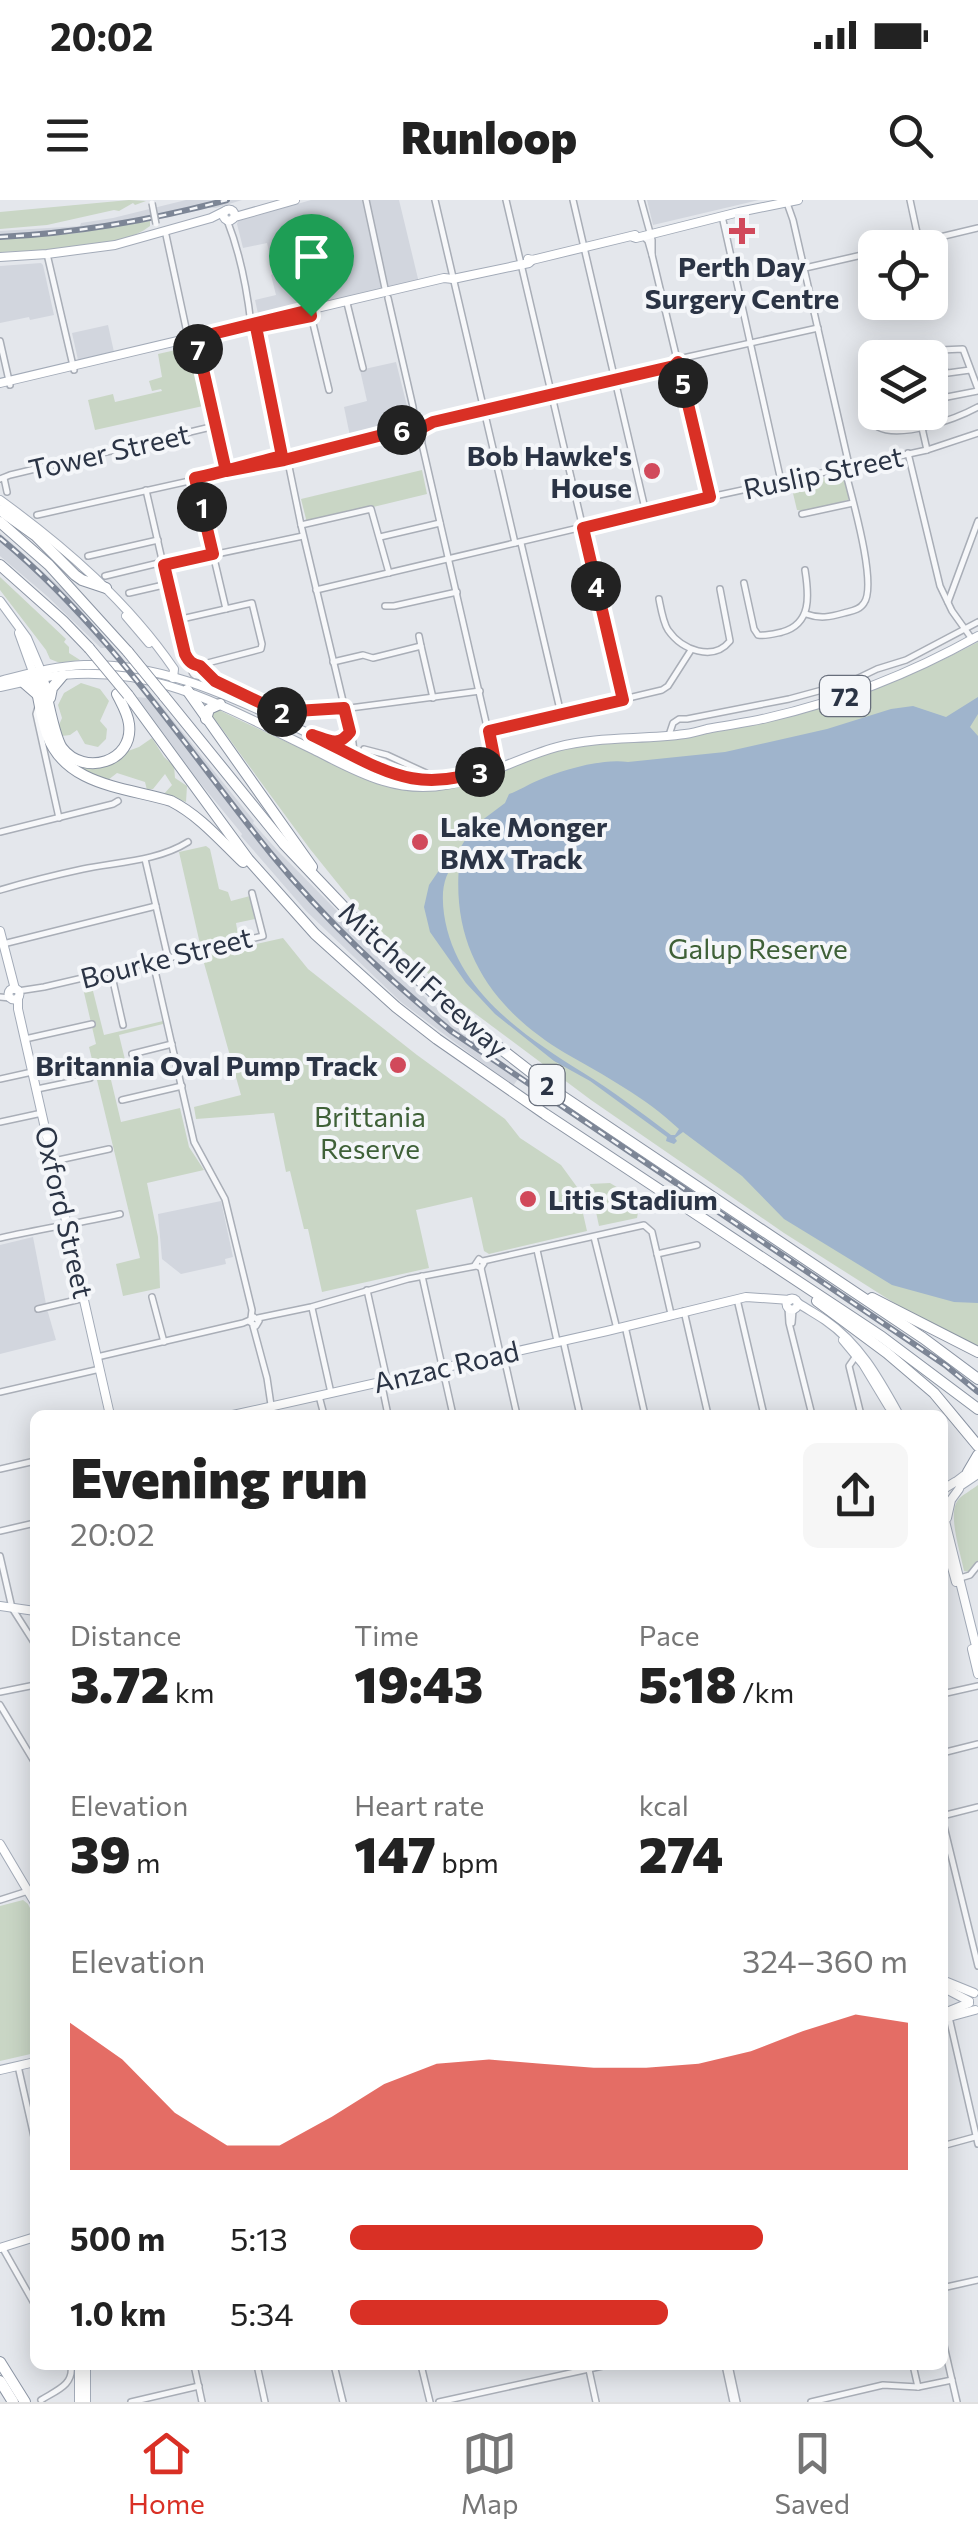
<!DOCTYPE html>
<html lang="en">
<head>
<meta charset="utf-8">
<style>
  body { margin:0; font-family:Commissioner,sans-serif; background:#f6f6f6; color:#222; height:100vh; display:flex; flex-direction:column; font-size:38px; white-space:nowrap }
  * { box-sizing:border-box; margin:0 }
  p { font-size:32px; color:#767676 }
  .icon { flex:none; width:55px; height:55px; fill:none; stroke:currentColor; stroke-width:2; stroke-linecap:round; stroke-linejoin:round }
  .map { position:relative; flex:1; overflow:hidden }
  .drawer { position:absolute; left:30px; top:1210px; width:918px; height:960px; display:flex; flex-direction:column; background:#fff; border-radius:15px; box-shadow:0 5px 25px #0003 }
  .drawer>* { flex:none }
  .buttons { position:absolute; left:858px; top:30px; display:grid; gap:20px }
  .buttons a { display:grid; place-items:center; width:90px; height:90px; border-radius:15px; background:#fff; box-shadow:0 5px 25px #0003; font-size:50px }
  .pin { position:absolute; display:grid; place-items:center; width:85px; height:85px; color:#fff; margin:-102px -42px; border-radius:50% 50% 50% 0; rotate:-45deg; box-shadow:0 0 10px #0007 }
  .pin .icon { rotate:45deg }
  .km { position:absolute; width:50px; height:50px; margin:-25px; border-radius:50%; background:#222; color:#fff; font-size:28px; line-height:50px; text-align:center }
  .round { display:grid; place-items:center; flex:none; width:105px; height:105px; border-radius:15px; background:#f6f6f6 }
  .overview { display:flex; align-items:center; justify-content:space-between; height:170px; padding:0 40px }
  h1 { font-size:55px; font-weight:800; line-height:75px }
  .metrics { display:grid; grid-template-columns:repeat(3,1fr); gap:15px; height:170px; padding:10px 40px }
  .metrics div { display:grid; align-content:center }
  .metrics b { font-size:50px; font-weight:800 }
  .metrics small { font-size:28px; font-weight:400 }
  .metrics p { font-size:28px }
  .chart { height:280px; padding:20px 40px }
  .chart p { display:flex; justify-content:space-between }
  .chart svg { width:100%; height:180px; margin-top:10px; fill:#d93025; opacity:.7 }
  ul { padding:0 40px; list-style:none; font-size:32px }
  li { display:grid; grid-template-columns:160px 120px 1fr; align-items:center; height:75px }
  li i { height:25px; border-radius:12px; background:#d93025 }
  .status { display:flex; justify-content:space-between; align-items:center; height:70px; padding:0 50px; background:#fff; direction:ltr }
  .status svg { height:28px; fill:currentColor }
  header { display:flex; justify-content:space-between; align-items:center; height:130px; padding:0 40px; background:#fff; font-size:45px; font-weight:800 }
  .tabs { display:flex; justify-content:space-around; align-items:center; height:140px; border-top:2px solid #e0e0e0; background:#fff; font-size:28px; color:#767676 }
  .tabs a { display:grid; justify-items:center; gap:5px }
  .tabs .on { color:#d93025 }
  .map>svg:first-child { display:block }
</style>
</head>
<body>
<div class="status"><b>20:02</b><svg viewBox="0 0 49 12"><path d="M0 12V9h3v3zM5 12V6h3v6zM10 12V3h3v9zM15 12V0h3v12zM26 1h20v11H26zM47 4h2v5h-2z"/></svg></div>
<header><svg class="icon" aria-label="menu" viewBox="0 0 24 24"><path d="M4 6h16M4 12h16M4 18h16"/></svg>Runloop<svg class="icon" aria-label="search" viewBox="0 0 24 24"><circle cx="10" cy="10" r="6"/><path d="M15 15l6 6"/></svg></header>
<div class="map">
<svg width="978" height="2202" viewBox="0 0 978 2202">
  <rect width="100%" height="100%" fill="#e4e7ec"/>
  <g fill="#d2d6de">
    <path d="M186 0H242L216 8H207L111 29 0 40V31L80 26 81 23 113 18Z"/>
    <path d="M311 0H399L420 87 259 118 255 100 276 95 271 75 274 73 267 43 243 48 237 24 238 21Z"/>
    <path d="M647 0H759L653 25Z"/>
    <path d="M41 63 43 65 54 115 30 120 29 117 0 123V66Z"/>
    <path d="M108 125 114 152 78 160 72 133Z"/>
    <path d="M396 162 411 222 350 236 344 207 367 201 360 170Z"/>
    <path d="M0 333 67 393 113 448H101L47 396 0 356Z"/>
    <path d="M137 497 156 499 254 621 253 623 278 651 402 777 444 814 443 816 520 876 513 886 401 802 306 711 241 636 242 634 197 579Z"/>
    <path d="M221 1001 233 1057 225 1059 226 1064 181 1074 162 1059 158 1014Z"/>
    <path d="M33 1037 47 1109 56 1140 0 1154V1045Z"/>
  </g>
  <g fill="#c9d6c5">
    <path d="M129 0 146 1 135 5 133 3 119 11 114 10 47 25 0 29V12Z"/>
    <path d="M150 21V26C118 51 41 50 0 52V40L77 33Z"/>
    <path d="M189 147 203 206 95 230 88 200 113 194 115 202 162 191 161 189 152 191 149 181 162 177 158 154Z"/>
    <path d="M422 270 427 294 307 323 301 299Z"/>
    <path d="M844 273 850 296 848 300 809 311 797 310 791 285Z"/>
    <path d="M0 377 66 439 64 442 69 447V453L80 460 60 463 50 459 46 450 0 390Z"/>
    <path d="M978 442V1147L910 1113 784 1033 591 900 461 803 364 716 310 649 211 514 217 509C245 523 274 536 302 549 350 572 396 597 450 588 486 575 522 558 559 549 606 538 656 541 703 534 801 519 891 488 978 442Z"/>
    <path d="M81 483 100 489 109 501 100 521 107 529 106 539 98 547 85 544 77 530 70 535 62 536 59 525 62 518 58 505 64 493Z"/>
    <path d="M152 538 164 557 174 566 175 578 187 586 186 602 164 594 172 585 165 574 153 589 147 590 145 582 117 573 108 580 72 567 98 568 115 562 128 551 139 547Z"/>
    <path d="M206 646 210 649 219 689 228 692 231 701 250 696 255 719 236 723 238 735 200 744 179 652Z"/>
    <path d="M283 738 308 769 417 855 505 919 520 938 561 965 577 987 587 1031 489 1054 484 1051 472 997 416 1010 429 1068 322 1092 308 1029H304L290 971 286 972 274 913 196 919 194 907 241 895 202 756Z"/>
    <path d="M91 783 104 835 163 821V824L119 835 129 876 111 880 121 922 180 908 189 947 204 970 147 983 158 1037 160 1088 123 1096 116 1064 140 1058 89 847 96 844 82 784Z"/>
    <path d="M610 983 640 1001 637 1018 599 1026 590 984Z"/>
    <path d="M978 1285V1361L969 1372 964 1371C961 1354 947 1314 958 1300 963 1294 972 1290 978 1285Z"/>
    <path d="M23 1700 28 1704 35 1718V1853L0 1861V1706Z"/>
  </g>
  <path fill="#9fb4cc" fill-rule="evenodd" d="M978 497V514L970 527 978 536V1103L954 1102 892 1085 784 1019 742 976 683 932 675 938 677 941 674 944 666 941 667 937 590 881 554 861 495 814 466 783 430 732 424 707 429 685 442 666 459 650 473 627 505 603 509 594C519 591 528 584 539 580 562 570 603 558 628 562L725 552 827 529 891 509 913 506 946 517ZM460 657C449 745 490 808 565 853 605 876 645 897 679 929L675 935H671C642 913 613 891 582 872 523 835 455 790 444 714 441 691 443 673 460 657Z"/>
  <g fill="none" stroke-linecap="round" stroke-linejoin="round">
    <defs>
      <g id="minor">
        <path d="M366 0 386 93"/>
        <path d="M435 0 515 343"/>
        <path d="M506 0 623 499"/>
        <path d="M573 0 646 313"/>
        <path d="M641 0 652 40V55"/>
        <path d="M910 0 919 42"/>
        <path d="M787 3 793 20 849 265"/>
        <path d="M722 16 781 281"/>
        <path d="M227 20C240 53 247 89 251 124L286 252 301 325 353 543 354 553 338 560"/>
        <path d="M166 35 189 142"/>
        <path d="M643 36 648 41 652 55 710 297"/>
        <path d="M894 48 978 28"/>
        <path d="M47 54 74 170"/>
        <path d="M805 68 875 52"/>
        <path d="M388 98 413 207 415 222"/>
        <path d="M347 103 363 168"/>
        <path d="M310 111 329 190"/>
        <path d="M196 138 226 271"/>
        <path d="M0 141 10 185"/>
        <path d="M918 151 963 149 978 189"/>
        <path d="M930 170 939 169 948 173 970 170"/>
        <path d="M875 178 871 179 869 185 878 227C901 239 956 219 978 207"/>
        <path d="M930 197H947L978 191"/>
        <path d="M421 223 433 222 674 166 683 158 818 128"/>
        <path d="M922 228 927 250"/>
        <path d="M421 229 422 244 496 566"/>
        <path d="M302 253 415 229"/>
        <path d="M908 253 940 386 952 411 972 439"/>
        <path d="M4 278 7 292"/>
        <path d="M195 278 226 409"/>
        <path d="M0 279 10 275 215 226"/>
        <path d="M146 290 185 460 191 470"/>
        <path d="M802 314 853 303"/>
        <path d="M37 315 288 259 305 252"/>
        <path d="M301 325 371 309 389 373"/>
        <path d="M380 337 440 323"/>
        <path d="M521 343 561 514"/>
        <path d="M88 356 158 340"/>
        <path d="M164 365 303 336"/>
        <path d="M105 376 163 362"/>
        <path d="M744 383 754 429 758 435C767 436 773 434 782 432 812 424 809 395 805 370"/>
        <path d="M316 390 710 297 927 250 978 233"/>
        <path d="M129 393 168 384"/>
        <path d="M659 399C661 409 663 422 668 430 682 450 713 462 730 441L720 389"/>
        <path d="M948 402 978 321"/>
        <path d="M385 406H394L457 392"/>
        <path d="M806 414C820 419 830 417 844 413 851 411 860 410 864 403 878 384 850 291 844 266"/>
        <path d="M177 420 252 403 262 444 261 449 196 466"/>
        <path d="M419 436 421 446"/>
        <path d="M333 462 363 455 373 458 421 446 433 498"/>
        <circle cx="197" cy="471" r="5"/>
        <path d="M198 476 215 481 273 510 284 513 350 508 480 491"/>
        <path d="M39 504 36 514 59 618"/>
        <path d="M489 531 662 490 668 486 691 450"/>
        <path d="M669 535 673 523 679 519H687L789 499 848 483 877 469 906 460 978 422"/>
        <path d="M350 536 351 560 358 570"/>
        <path d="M364 549 387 555 426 573"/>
        <path d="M0 632 113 604 118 601"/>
        <path d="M145 659 168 758"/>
        <path d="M0 690C27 682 55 675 83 669 117 662 158 661 188 642"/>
        <path d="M3 744 156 706"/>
        <path d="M153 762 194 942 225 999 252 1110 251 1118"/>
        <path d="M111 772 123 825"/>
        <path d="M18 791 44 787 263 736 252 693"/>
        <path d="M0 797 10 798"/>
        <path d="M25 839 92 824"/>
        <path d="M132 854 172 844"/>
        <path d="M0 879 32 872"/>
        <path d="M37 889 90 878"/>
        <path d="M122 900 182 886"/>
        <path d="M0 922 42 913"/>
        <path d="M54 961 109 949"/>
        <path d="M594 1037 616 1125"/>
        <path d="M0 1038C40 1029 80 1023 120 1014"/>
        <path d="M537 1050 557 1141"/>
        <path d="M657 1054 697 1045"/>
        <path d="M479 1059 484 1063 481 1068 475 1065Z"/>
        <path d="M483 1061 644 1025 652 1032 671 1114"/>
        <path d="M481 1068 500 1153"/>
        <path d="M422 1076 453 1215"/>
        <path d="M367 1090 387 1180"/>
        <path d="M152 1097 164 1142"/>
        <path d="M737 1099 764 1215"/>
        <path d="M788 1107 789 1123 812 1215"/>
        <path d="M312 1108 331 1193"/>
        <path d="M38 1109 85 1098"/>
        <path d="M684 1111 708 1215"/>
        <path d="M254 1117 259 1121 256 1126 250 1122Z"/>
        <path d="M258 1118 311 1107 408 1079 476 1066"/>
        <path d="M792 1123 793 1110"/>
        <path d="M253 1126 267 1178 271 1205"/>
        <path d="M625 1126 645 1215"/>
        <path d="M563 1140 580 1215"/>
        <path d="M503 1153 517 1215"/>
        <path d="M858 1153 849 1166 861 1215"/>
        <path d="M97 1157 243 1123 250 1120"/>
        <path d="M381 1181 388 1215"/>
        <path d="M0 1192 100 1169"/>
        <path d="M319 1196 324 1215"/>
        <path d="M0 1269 35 1261"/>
        <path d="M0 1331 35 1323"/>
        <path d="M0 1356 12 1408 35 1444"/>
        <path d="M957 1379 970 1375 978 1365"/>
        <path d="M0 1492 35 1485"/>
        <path d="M942 1494 978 1486"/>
        <path d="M0 1505 35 1563"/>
        <path d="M942 1553 978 1544"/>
        <path d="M942 1616 978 1607"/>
        <path d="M942 1618 978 1766"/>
        <path d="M0 1700 28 1691"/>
        <path d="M949 1817 978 1944"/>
        <path d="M18 1866 35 1941"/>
        <path d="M942 1946 975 1937"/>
        <path d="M2 2047 35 2105"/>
        <path d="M942 2088 978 2080"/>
        <path d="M942 2137 957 2202"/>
        <path d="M194 2165 202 2202"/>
        <path d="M257 2165 265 2202"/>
        <path d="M334 2165 343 2202"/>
        <path d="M421 2165 430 2202"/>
        <path d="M588 2165 596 2202"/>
        <path d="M725 2165 733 2202"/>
        <path d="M729 2165 737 2202"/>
        <path d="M913 2165 918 2187"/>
        <path d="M41 2200C57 2190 74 2185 71 2165"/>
        <path d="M131 2202 199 2186"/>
        <path d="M439 2202 607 2165"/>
        <path d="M811 2202 883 2185 918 2187 952 2180"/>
      </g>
      <g id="major">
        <circle cx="229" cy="15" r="5.5"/>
        <path d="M235 17 295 0"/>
        <path d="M633 37 636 38 739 12 798 0"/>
        <path d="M0 57 47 54 115 45 211 18 225 11"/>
        <path d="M528 59 532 60 635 35"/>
        <path d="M0 183 444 78 453 79 529 63 532 60"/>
        <path d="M0 300C66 348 128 402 174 469L173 478"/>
        <path d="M0 401 27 438 41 471"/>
        <path d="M126 416 149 443"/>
        <path d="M19 433 33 472"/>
        <path d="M41 478C147 459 222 506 314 550 336 561 359 574 383 581 451 602 495 564 557 547 598 536 643 540 685 534 693 533 700 531 707 529 727 525 747 523 767 518 841 501 912 473 978 436"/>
        <path d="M0 481C28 474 55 466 84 465 156 463 219 491 283 521 320 539 357 557 394 574L423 581 461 577"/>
        <path d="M0 487 27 481"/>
        <path d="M331 541 341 542 349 532"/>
        <path d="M0 731 15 789"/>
        <circle cx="14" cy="794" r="5.5"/>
        <path d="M18 798V809L110 1215"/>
        <circle cx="792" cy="1104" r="5.5"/>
        <path d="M798 1103C807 1109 816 1114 825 1120 860 1144 879 1179 899 1215"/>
        <path d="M843 1140 863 1164 889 1207"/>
        <path d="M233 1215 607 1131 746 1097 790 1100"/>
        <path d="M957 1281 978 1265"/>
        <path d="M960 1286 978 1274"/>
        <path d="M942 1290 955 1282"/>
        <path d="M942 1309 978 1454"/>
        <path d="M947 1318 951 1300 959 1289"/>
        <path d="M942 1331 956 1382"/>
        <path d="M0 1406 35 1411"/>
        <path d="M972 1449 978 1474"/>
        <path d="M0 1644 35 1703"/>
        <path d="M942 1780 974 1793"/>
        <path d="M942 1787 969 1801"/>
        <path d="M942 1814 969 1803"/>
        <path d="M942 1819 975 1810"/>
        <path d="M0 1870 35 1862"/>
        <path d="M0 2048 35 2037"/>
        <path d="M79 2202V2165"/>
        <path d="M86 2202V2165"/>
      </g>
      <g id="highway">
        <path d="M0 310 36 336 75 375 82 380 106 388"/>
        <path d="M0 322 49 365 128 452"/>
        <path d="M0 365 63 421 89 448"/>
        <path d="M41 471C46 489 53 535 62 548 84 577 134 562 129 524 128 514 122 504 117 494"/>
        <path d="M33 472C38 492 40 514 47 534 65 586 125 587 171 601 200 616 220 640 243 662"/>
        <path d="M23 482 38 495"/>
        <path d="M187 490 312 667"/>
        <path d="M128 495 248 659 315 734 396 807 437 839 545 914 882 1137 978 1209"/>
        <path d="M164 496 284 644 377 742 460 817 559 894 923 1138 978 1179"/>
        <path d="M50 498 52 488 63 475"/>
        <path d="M206 519 209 509 220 504"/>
        <path d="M872 1098 978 1152"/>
        <path d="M817 1101 887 1153 934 1193 978 1246"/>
        <path d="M968 1272 978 1255"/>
        <path d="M0 2162 25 2202"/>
        <path d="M0 2181 13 2202"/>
      </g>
    </defs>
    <use href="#minor" stroke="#a9aeb7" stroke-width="8"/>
    <use href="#major" stroke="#a3abb8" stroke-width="10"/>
    <use href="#highway" stroke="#8b94a3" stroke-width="12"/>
    <use href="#minor" stroke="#f7f8fa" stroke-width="5"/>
    <use href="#major" stroke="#fff" stroke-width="8"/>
    <use href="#highway" stroke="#fff" stroke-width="10"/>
    <defs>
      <g id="rail">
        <path d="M0 37C78 33 152 20 227 0"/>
        <path d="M0 338C109 428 184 546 272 655 327 722 385 776 451 831L945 1165 978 1192"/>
      </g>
    </defs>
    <use href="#rail" stroke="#7d8696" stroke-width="6"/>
    <use href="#rail" stroke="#f4f6f9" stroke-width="2.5" stroke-dasharray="8" stroke-linecap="butt"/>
    <defs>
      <path id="minor-bridge" d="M152 3 156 24"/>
      <g id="highway-bridge">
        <path d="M89 448 128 495"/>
        <path d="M128 452 164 496"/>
      </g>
    </defs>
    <use href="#minor-bridge" stroke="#a9aeb7" stroke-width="8" stroke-linecap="butt"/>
    <use href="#highway-bridge" stroke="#8b94a3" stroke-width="12" stroke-linecap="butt"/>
    <use href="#minor-bridge" stroke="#f7f8fa" stroke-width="5"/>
    <use href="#highway-bridge" stroke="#fff" stroke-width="10"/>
  </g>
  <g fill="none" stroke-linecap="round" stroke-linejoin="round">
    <defs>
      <path id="route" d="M311 116 256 127 282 256C254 263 224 272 195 278L213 354 164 365 185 454C189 462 192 464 200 466L215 481 280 512 344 508 350 532C338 548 328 540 312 535 384 570 415 598 496 566L489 531 623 500 583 328 710 297 678 162 674 166 433 222 418 230H402L284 260 226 271 196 138 310 110 311 116"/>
    </defs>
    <use href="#route" stroke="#fff" stroke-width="20"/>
    <use href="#route" stroke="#d93025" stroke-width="12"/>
  </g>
  <g fill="#d1495b" stroke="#f4f6f9" stroke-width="4">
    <path d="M737 16h10v10h10v10h-10v10h-10v-10h-10v-10h10z"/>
    <circle cx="652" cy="271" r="10"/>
    <circle cx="420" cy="642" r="10"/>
    <circle cx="398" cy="865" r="10"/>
    <circle cx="528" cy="999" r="10"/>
  </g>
  <g text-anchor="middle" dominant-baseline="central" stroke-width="8" stroke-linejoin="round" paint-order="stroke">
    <g fill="#f4f6f9" stroke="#676e7b" stroke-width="2.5">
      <rect x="820" y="476" width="50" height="40" rx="8"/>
      <rect x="529.5" y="865" width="35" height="40" rx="8"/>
    </g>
    <g font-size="25" font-weight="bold" fill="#2b3445">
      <text x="845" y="496">72</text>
      <text x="547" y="885">2</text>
    </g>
    <g font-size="28" font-weight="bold" fill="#2b3445" stroke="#f4f6f9" text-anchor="end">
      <text x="742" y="66" text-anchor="middle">Perth Day<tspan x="742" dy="32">Surgery Centre</tspan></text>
      <text x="632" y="255">Bob Hawke's<tspan x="632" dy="32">House</tspan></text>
      <text x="440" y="626" text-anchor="start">Lake Monger<tspan x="440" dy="32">BMX Track</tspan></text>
      <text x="378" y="865">Britannia Oval Pump Track</text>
      <text x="548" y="999" text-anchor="start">Litis Stadium</text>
    </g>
    <g font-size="28" fill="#2b3445" stroke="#f4f6f9">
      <text transform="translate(109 251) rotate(-13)">Tower Street</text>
      <text transform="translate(823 272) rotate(-12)">Ruslip Street</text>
      <text transform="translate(166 757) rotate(-14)">Bourke Street</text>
      <text transform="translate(424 779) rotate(42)">Mitchell Freeway</text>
      <text transform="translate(65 1012) rotate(77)">Oxford Street</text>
      <text transform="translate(446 1166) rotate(-13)">Anzac Road</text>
    </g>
    <g font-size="28" fill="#3f6138" stroke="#f4f6f9">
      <text x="758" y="748">Galup Reserve</text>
      <text x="370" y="916">Brittania<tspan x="370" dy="32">Reserve</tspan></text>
    </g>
  </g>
</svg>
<div class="buttons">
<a><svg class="icon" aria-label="locate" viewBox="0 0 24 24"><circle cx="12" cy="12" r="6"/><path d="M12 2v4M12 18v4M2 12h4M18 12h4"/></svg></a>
<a><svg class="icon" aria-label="layers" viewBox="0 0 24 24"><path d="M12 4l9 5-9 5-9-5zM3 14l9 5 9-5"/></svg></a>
</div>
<div class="pin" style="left:311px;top:116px;background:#1e9e55"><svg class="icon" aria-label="arrive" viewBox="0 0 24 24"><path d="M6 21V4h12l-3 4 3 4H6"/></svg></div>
<b class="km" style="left:202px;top:307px">1</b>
<b class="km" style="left:282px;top:512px">2</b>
<b class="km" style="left:480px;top:572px">3</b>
<b class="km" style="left:596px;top:386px">4</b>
<b class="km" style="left:683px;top:183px">5</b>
<b class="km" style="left:402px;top:230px">6</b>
<b class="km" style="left:198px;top:149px">7</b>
<section class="drawer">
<div class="overview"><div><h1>Evening run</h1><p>20:02</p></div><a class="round"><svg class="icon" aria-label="share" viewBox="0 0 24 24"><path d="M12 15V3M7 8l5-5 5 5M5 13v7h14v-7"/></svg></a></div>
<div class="metrics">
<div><p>Distance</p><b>3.72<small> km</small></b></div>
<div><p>Time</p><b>19:43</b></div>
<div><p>Pace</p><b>5:18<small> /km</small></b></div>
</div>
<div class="metrics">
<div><p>Elevation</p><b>39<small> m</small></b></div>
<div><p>Heart rate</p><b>147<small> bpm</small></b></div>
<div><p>kcal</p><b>274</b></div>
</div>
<div class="chart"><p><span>Elevation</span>324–360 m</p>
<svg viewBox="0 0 160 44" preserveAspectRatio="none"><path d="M0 44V8L10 17L20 30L30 38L40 38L50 31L60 23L70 18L80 17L90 18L100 19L110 19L120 18L130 15L140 10L150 6L160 8V44z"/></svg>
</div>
<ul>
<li><b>500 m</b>5:13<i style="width:74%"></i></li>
<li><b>1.0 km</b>5:34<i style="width:57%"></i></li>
</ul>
</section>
</div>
<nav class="tabs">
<a class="on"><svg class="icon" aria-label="home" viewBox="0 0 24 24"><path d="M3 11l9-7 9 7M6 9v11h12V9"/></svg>Home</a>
<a><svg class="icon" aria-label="map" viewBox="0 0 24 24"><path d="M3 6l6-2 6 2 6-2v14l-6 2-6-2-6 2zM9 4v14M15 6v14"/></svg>Map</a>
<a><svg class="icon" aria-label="saved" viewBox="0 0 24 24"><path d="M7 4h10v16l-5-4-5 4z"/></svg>Saved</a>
</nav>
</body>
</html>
